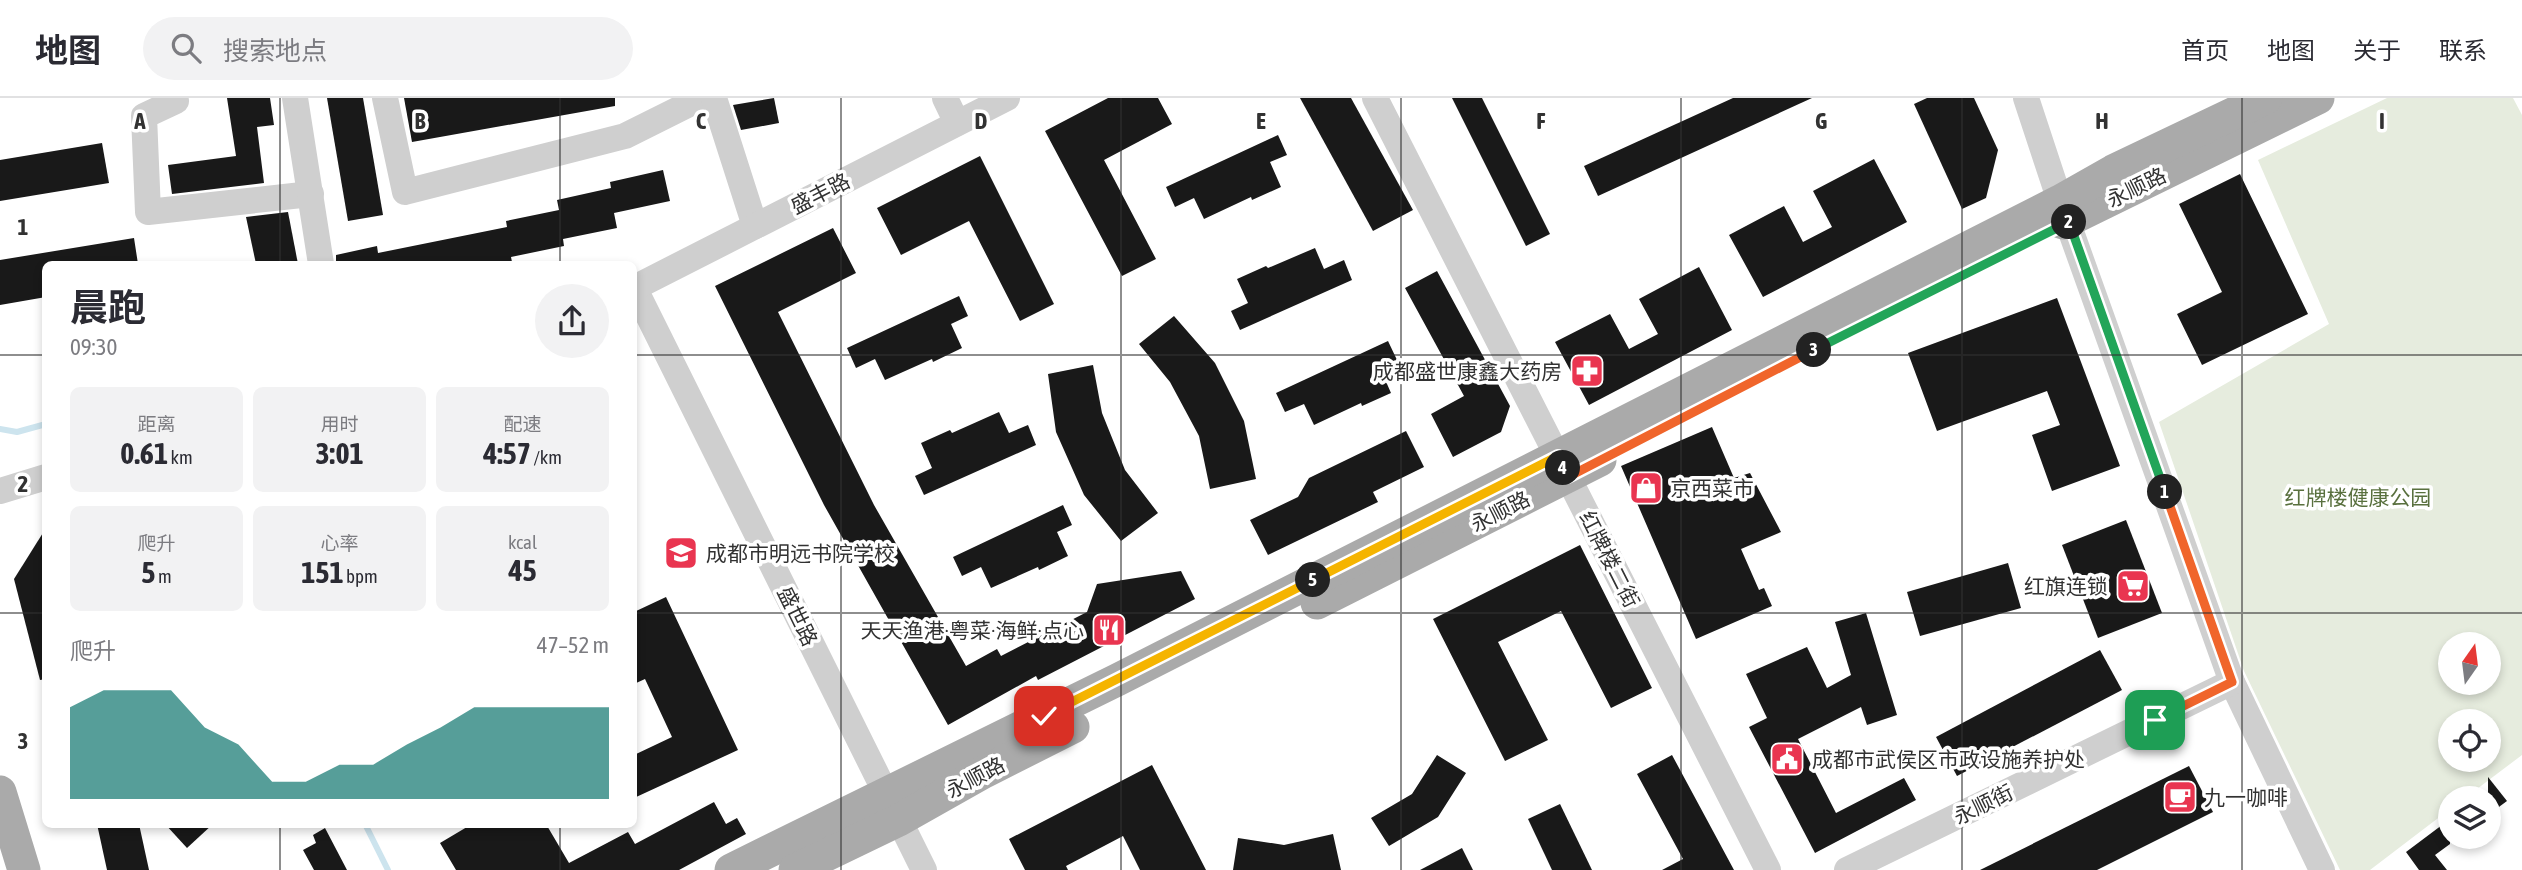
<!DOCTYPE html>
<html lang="zh">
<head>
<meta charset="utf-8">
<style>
  body { margin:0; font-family:"Asap Condensed","Noto Sans SC",sans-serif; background:#f2f2f3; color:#2b2b33; height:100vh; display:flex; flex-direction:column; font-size:26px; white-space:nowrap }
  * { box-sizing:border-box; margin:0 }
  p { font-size:23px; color:#7c7c81 }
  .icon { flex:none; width:38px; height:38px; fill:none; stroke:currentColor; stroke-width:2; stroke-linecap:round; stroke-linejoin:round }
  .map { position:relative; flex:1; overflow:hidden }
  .sheet { position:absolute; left:42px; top:163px; width:595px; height:567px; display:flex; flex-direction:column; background:#fff; border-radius:10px; box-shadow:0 4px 10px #0003 }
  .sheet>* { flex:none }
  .needle { width:46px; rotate:14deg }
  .buttons { position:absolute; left:2438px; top:534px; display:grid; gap:14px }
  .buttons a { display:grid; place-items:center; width:63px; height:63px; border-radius:50%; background:#fff; box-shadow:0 4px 10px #0003; font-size:35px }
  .pin { position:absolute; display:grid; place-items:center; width:60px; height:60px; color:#fff; margin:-30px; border-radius:14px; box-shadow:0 4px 10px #0006 }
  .km { position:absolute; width:35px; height:35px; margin:-18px; border-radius:50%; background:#222; color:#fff; font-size:19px; line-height:35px; text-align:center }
  .round { display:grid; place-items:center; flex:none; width:74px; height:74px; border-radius:37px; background:#f2f2f3 }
  .headline { display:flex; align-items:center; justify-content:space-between; height:119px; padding:0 28px }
  h1 { font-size:38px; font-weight:700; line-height:52px }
  .metrics { display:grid; grid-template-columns:repeat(3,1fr); gap:10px; height:119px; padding:7px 28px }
  .metrics div { display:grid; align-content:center; border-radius:10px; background:#f2f2f3; text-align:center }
  .metrics b { font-size:30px; font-weight:700 }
  .metrics small { font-size:19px; font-weight:400 }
  .metrics p { font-size:19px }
  .chart { height:196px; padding:14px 28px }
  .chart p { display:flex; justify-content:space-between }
  .chart svg { width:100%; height:126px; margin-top:7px; fill:#0f766e; opacity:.7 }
  header { display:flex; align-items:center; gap:42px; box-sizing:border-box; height:98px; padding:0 35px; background:#fff; border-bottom:2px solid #e1e1e2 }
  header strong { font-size:33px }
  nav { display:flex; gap:38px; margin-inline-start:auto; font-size:24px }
  .search { width:490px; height:63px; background:#f2f2f3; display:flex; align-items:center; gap:18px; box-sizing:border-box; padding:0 24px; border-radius:38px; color:#7c7c81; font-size:26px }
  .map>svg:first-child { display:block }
</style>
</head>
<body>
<header>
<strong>地图</strong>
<div class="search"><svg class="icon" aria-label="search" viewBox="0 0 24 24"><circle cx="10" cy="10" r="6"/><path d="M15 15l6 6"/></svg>搜索地点</div>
<nav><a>首页</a><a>地图</a><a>关于</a><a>联系</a></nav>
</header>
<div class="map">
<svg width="2522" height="772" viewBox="0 0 2522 772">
  <rect width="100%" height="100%" fill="#fff"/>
  <path fill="#e6ecde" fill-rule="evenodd" d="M2387 0H2513L2522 17V657L2465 700H2450V711L2370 772H2340L2244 573 2159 324 2329 226 2258 62ZM2450 546H2488V584H2450ZM2450 623H2488V662H2450Z"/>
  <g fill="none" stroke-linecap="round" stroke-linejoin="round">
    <g stroke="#cde4ee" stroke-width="6">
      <path d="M0 331 17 334 46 326"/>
      <path d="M365 726 388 772"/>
    </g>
  </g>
  <g fill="#191919">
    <path d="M227 0H270L274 27 257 29 264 85 172 96 168 67 236 58Z"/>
    <path d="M327 0H363L383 117 348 123Z"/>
    <path d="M404 0H615V8L412 44Z"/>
    <path d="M774 0 779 25 741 32 733 7Z"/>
    <path d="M1108 0H1158L1172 26 1104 62 1156 161 1122 178 1045 33Z"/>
    <path d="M1300 0H1351L1413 112 1373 133Z"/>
    <path d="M1452 0H1482L1550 136 1526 148Z"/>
    <path d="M1733 0H1812L1598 98 1584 68Z"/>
    <path d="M1927 0H1974L1998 52 1986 100 1962 111 1914 6Z"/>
    <path d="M1278 37 1287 57 1270 64 1281 89 1252 102 1251 99 1204 121 1194 100 1175 109 1166 89Z"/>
    <path d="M102 45 109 85 0 103V62Z"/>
    <path d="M980 58 1054 206 1020 223 969 123 901 157 877 110Z"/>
    <path d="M1874 61 1907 124 1763 199 1729 137 1784 108 1803 144 1832 129 1813 93Z"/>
    <path d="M663 72 670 103 614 115 617 130 563 141 564 148 511 159 512 164 500 166H336V157L377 148 378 155 507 129 506 123 559 112 557 102 611 90 610 84Z"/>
    <path d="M2240 76 2308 216 2202 267 2177 216 2222 194 2179 106Z"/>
    <path d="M288 114 298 166H256L246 119Z"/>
    <path d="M833 130 856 175 778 214 874 407 966 568 997 551 1001 558 1087 514 1097 486 1181 473 1195 501 1038 582 1036 578 948 627 824 407 715 188Z"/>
    <path d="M134 140 138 166H46V199L0 207V162Z"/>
    <path d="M1315 150 1324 171 1344 162 1352 182 1240 232 1231 213 1248 205 1237 181 1266 168 1268 170Z"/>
    <path d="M1699 169 1732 232 1589 307 1555 244 1610 216 1629 251 1658 236 1639 201Z"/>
    <path d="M1437 173 1510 308 1501 334 1453 359 1431 316 1464 298 1405 190Z"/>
    <path d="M959 198 968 218 951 226 962 250 933 264 932 261 885 282 875 261 856 270 847 250Z"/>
    <path d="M2057 200 2120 368 2052 393 2032 337 2060 327 2047 293 1937 333 1908 255Z"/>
    <path d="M1174 218 1215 265 1244 323 1256 381 1210 391 1199 338 1170 284 1139 246Z"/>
    <path d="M1388 243 1397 262 1380 270 1391 295 1362 308 1361 305 1314 327 1304 306 1285 314 1276 295Z"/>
    <path d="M1093 267 1102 315 1125 372 1158 415 1121 443 1084 397 1056 334 1048 276Z"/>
    <path d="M999 314 1009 335 1028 327 1036 347 924 397 915 378 932 370 921 345 950 332 952 335Z"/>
    <path d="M1712 329 1734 380 1750 375 1781 434 1741 451 1759 492 1764 490 1772 508 1696 541 1621 368Z"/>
    <path d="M1406 333 1424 369 1373 394 1378 404 1268 457 1250 422 1298 399 1309 380Z"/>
    <path d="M1063 407 1072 427 1057 434 1068 458 1039 472 1038 469 991 490 981 469 962 478 953 459Z"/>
    <path d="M2126 422 2162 515 2098 540 2062 447Z"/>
    <path d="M46 430V581L40 582 14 481Z"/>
    <path d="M1580 447 1652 590 1611 610 1561 513 1498 544 1548 642 1505 663 1433 521Z"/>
    <path d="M2008 465 2021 510 1920 538 1907 494Z"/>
    <path d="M666 499 738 652 634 700V657L672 639 645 581 634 586V514Z"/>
    <path d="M1866 515 1897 617 1867 627 1861 609 1798 641 1836 715 1904 680 1916 702 1815 755 1749 629 1767 620 1746 576 1807 549 1827 590 1851 577 1835 524Z"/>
    <path d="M2100 552 2122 592 1957 678 1936 639Z"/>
    <path d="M1437 657 1466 675 1438 719 1389 748 1371 720 1412 696Z"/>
    <path d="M1672 657 1734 772H1662L1683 761 1637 676Z"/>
    <path d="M1152 667 1206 772H1140L1123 738 1066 768 1068 772H1025L1009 741Z"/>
    <path d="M2189 668 2213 714 2097 772H1980Z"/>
    <path d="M2488 679 2507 703 2488 717Z"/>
    <path d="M714 704 726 726 737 720 746 736 679 772H456L440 745 472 726H546L569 765 628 734 635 746Z"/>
    <path d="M1560 706 1592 772H1552L1528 721Z"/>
    <path d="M2450 721V746L2435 757 2447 772H2419L2406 754Z"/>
    <path d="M97 726H139L149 772H107Z"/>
    <path d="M165 726H213L187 750Z"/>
    <path d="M325 730 347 772H314L303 752 316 745 313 737Z"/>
    <path d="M1333 736 1341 772H1233L1238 740 1284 747Z"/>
    <path d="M1462 750 1473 772H1420Z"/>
  </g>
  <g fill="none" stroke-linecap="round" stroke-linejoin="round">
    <g stroke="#cfcfcf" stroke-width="26">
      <path d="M175 0 176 3 144 18 148 114 311 96"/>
      <path d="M295 0 321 166"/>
      <path d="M385 0 405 94 625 38 701 0"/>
      <path d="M714 0 755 128"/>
      <path d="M945 0 957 25"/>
      <path d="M1375 0 1768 772"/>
      <path d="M2026 0 2060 103 2232 584 2322 772"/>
      <path d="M634 189 924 772"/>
      <path d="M634 190 1007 0"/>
      <path d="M0 393 46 379"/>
      <path d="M1847 772 2232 584"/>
    </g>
    <g stroke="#aaa" stroke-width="33">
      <path d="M2063 125 2318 0"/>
      <path d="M1317 505 1600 362"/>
      <path d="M0 694 24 772"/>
      <path d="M731 772 1117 582 2060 103 2113 73 2266 0"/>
      <path d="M795 772 899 722 984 674 1073 629"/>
    </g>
  </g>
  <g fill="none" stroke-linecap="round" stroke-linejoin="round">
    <defs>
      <path id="split-1" d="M2155 622 2232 584 2165 394"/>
      <path id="split-2" d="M2069 124 2165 394"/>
      <path id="split-3" d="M1814 252 2069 124"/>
      <path id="split-4" d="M1563 370 1568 379 1814 252"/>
      <path id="split-5" d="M1313 482 1558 358 1563 370"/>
      <path id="split-6" d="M1044 618 1313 482"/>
    </defs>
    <use href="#split-1" stroke="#fff" stroke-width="14"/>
    <use href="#split-2" stroke="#fff" stroke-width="14"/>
    <use href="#split-3" stroke="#fff" stroke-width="14"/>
    <use href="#split-4" stroke="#fff" stroke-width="14"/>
    <use href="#split-5" stroke="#fff" stroke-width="14"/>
    <use href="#split-6" stroke="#fff" stroke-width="14"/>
    <use href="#split-1" stroke="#f0652b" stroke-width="9"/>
    <use href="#split-2" stroke="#22a559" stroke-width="9"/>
    <use href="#split-3" stroke="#22a559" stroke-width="9"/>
    <use href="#split-4" stroke="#f0652b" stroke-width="9"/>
    <use href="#split-5" stroke="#f5b400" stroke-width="9"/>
    <use href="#split-6" stroke="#f5b400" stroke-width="9"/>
  </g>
  <path fill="none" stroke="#323232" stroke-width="2" stroke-opacity="0.55" d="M280 0V166M560 0V166M841 0V772M1121 0V772M1401 0V772M1681 0V772M1962 0V772M2242 0V772M0 257H46M634 257H2522M0 515H46M634 515H2522M280 726V772M560 726V772"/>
  <defs>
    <symbol id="pharmacy-square" viewBox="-11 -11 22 22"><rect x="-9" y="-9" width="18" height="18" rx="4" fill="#e93550" stroke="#fff"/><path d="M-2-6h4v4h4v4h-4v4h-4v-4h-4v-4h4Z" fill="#fff"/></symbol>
    <symbol id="shop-square" viewBox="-11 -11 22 22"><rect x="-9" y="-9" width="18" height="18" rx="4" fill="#e93550" stroke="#fff"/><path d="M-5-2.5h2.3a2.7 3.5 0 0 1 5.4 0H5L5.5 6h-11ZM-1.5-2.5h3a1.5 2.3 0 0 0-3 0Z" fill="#fff"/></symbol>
    <symbol id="school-square" viewBox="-11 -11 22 22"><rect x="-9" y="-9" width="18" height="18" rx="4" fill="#e93550" stroke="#fff"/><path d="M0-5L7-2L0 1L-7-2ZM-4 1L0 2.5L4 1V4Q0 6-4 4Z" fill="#fff"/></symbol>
    <symbol id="supermarket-square" viewBox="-11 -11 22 22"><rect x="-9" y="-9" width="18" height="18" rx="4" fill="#e93550" stroke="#fff"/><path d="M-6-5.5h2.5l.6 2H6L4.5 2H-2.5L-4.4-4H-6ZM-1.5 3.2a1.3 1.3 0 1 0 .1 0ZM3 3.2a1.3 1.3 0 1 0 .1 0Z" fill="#fff"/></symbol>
    <symbol id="restaurant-square" viewBox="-11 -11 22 22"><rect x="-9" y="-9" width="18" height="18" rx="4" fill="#e93550" stroke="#fff"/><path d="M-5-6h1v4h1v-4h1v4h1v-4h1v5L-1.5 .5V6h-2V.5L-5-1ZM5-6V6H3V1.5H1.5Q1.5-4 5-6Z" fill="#fff"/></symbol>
    <symbol id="civic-square" viewBox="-11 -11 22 22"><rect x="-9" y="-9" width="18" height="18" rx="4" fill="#e93550" stroke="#fff"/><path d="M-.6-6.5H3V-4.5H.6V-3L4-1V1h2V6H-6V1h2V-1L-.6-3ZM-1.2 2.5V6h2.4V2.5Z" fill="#fff"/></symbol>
    <symbol id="cafe-square" viewBox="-11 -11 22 22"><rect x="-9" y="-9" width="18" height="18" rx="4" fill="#e93550" stroke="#fff"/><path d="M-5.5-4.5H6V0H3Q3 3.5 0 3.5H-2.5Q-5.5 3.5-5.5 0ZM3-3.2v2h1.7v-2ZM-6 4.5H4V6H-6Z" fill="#fff"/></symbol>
  </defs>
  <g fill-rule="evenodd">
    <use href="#pharmacy-square" x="1568" y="254" width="38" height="38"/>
    <use href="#shop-square" x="1627" y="371" width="38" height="38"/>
    <use href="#school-square" x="662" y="436" width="38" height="38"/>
    <use href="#supermarket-square" x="2114" y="469" width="38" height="38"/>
    <use href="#restaurant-square" x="1090" y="513" width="38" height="38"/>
    <use href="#civic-square" x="1768" y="642" width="38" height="38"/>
    <use href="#cafe-square" x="2161" y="680" width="38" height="38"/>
  </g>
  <g text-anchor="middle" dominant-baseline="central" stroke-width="7" stroke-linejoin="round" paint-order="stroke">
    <g font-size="21" fill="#323232" stroke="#fff">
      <text transform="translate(2136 89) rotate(-26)">永顺路</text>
      <text transform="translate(820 95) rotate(-27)">盛丰路</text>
      <text transform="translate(1500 413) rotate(-27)">永顺路</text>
      <text transform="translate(1610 461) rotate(63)">红牌楼二街</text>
      <text transform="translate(798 518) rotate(64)">盛世路</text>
      <text transform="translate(975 679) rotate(-28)">永顺路</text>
      <text transform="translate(1983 706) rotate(-26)">永顺街</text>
    </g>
    <g font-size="21" fill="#323232" stroke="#fff" text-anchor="start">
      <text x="1562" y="273" text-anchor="end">成都盛世康鑫大药房</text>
      <text x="1670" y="390">京西菜市</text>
      <text x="706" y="455">成都市明远书院学校</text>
      <text x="2108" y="488" text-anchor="end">红旗连锁</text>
      <text x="1084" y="532" text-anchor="end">天天渔港·粤菜·海鲜·点心</text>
      <text x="1812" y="661">成都市武侯区市政设施养护处</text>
      <text x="2204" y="699">九一咖啡</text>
    </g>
    <g font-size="21" fill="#59703e" stroke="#fff">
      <text x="2358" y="399">红牌楼健康公园</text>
    </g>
  </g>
  <g font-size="23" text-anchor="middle" font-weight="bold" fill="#323232" stroke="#fff" stroke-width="7" stroke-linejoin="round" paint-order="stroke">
    <text x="140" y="31">A</text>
    <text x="420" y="31">B</text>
    <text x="701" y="31">C</text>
    <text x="981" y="31">D</text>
    <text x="1261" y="31">E</text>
    <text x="1541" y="31">F</text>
    <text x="1821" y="31">G</text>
    <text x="2102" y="31">H</text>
    <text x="2382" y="31">I</text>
    <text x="23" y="137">1</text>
    <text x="23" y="394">2</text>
    <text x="23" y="651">3</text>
  </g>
</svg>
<div class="buttons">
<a><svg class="needle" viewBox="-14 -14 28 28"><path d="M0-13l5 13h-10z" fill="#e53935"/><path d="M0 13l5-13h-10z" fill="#7c7c81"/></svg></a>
<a><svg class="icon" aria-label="locate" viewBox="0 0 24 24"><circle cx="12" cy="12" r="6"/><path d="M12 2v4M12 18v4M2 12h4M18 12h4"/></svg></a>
<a><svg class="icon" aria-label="layers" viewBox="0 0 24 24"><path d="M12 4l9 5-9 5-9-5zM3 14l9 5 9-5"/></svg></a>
</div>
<div class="pin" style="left:2155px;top:622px;background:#1e9e55"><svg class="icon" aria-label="arrive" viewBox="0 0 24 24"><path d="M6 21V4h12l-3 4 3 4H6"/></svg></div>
<div class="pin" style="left:1044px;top:618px;background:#d93025"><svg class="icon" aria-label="check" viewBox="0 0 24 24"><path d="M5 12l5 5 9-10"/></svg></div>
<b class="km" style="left:2165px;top:394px">1</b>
<b class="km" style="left:2069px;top:124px">2</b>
<b class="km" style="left:1814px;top:252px">3</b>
<b class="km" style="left:1563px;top:370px">4</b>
<b class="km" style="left:1313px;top:482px">5</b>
<section class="sheet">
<div class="headline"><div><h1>晨跑</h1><p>09:30</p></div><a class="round"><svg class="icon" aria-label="share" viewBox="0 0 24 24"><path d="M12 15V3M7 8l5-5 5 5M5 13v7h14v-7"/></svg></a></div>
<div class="metrics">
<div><p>距离</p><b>0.61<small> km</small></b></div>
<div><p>用时</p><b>3:01</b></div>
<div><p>配速</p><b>4:57<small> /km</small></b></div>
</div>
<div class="metrics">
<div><p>爬升</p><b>5<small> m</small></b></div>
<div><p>心率</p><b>151<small> bpm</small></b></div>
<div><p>kcal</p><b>45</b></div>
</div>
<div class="chart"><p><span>爬升</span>47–52 m</p>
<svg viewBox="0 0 160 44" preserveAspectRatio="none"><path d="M0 44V12L10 6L20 6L30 6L40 19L50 25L60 38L70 38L80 32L90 32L100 25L110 19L120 12L130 12L140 12L150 12L160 12V44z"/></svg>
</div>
</section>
</div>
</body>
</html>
